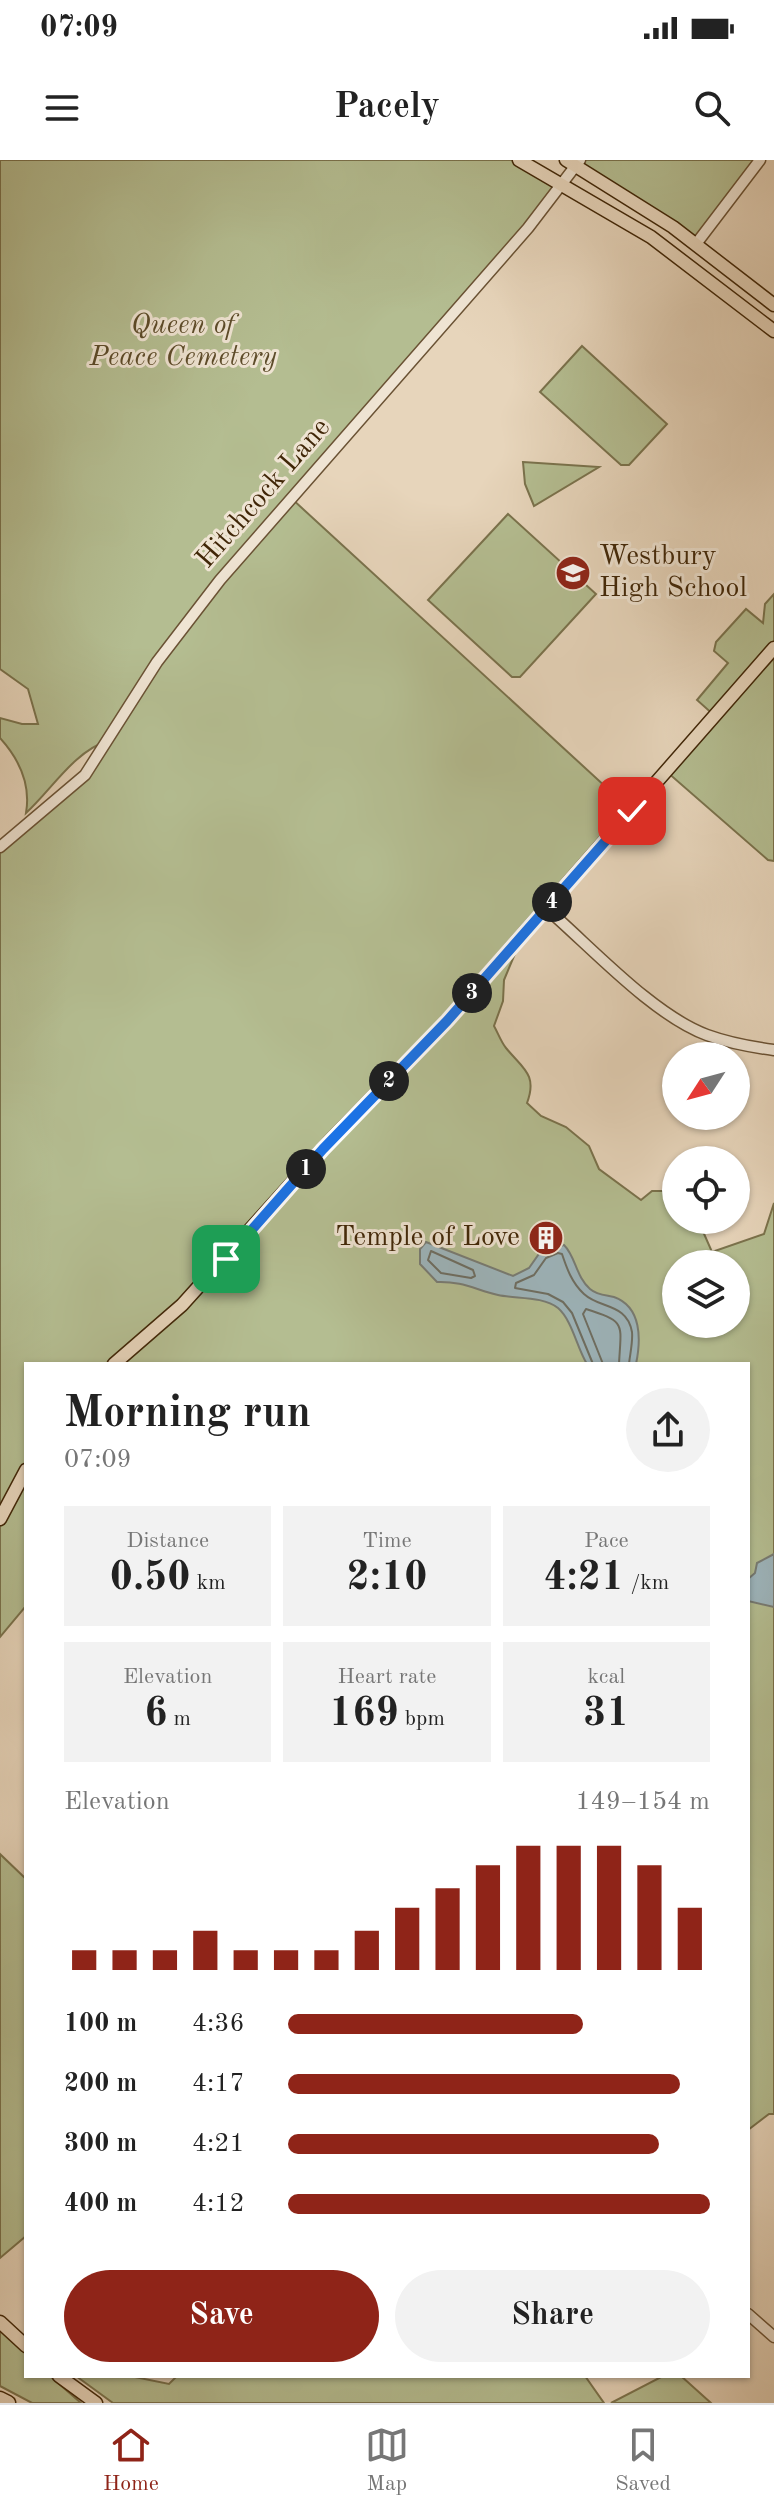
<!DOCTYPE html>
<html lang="en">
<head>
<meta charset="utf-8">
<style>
  body { margin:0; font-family:"Old Standard TT",serif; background:#f2f2f2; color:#222; height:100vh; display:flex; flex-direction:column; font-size:30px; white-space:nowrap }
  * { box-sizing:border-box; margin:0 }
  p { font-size:26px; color:#767676 }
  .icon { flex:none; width:44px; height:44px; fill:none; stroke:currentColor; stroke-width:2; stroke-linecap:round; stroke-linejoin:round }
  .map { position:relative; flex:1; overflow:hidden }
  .panel { position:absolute; left:24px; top:1202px; width:726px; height:1016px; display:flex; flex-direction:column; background:#fff; border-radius:0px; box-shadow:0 2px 6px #0004 }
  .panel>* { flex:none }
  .needle { width:52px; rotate:234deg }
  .fabs { position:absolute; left:662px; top:882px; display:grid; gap:16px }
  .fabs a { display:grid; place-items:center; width:88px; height:88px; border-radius:50%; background:#fff; box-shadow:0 2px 6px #0004; font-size:40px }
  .pin { position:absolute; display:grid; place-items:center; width:68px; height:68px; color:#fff; margin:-34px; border-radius:16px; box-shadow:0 4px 12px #0006 }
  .km { position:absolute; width:40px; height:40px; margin:-20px; border-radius:50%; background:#222; color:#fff; font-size:22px; line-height:40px; text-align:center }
  .round { display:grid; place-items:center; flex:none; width:84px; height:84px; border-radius:42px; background:#f2f2f2 }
  .headline { display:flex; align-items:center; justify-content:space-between; height:136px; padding:0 40px }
  h1 { font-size:44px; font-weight:700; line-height:60px }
  .metrics { display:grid; grid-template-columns:repeat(3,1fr); gap:12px; height:136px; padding:8px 40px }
  .metrics div { display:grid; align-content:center; border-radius:0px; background:#f2f2f2; text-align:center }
  .metrics b { font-size:40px; font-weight:700 }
  .metrics small { font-size:22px; font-weight:400 }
  .metrics p { font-size:22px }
  .chart { height:224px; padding:16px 40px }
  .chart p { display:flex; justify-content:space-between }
  .chart svg { width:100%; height:144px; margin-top:8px; stroke:#8f2418; stroke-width:6 }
  .cta { display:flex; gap:16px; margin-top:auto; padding:16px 40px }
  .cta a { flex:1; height:92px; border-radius:48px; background:#8f2418; color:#fff; font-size:32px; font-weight:700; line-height:92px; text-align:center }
  .cta a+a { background:#f2f2f2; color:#222 }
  ul { padding:0 40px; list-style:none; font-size:26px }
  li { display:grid; grid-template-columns:128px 96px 1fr; align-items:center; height:60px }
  li i { height:20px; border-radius:10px; background:#8f2418 }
  .status { display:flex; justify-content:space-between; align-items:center; height:56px; padding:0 40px; background:#fff; direction:ltr }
  .status svg { height:22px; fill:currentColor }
  header { display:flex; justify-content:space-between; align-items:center; height:104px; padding:0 40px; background:#fff; font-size:36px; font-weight:700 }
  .dock { display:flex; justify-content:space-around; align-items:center; height:112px; border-top:2px solid #e0e0e0; background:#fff; font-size:22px; color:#767676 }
  .dock a { display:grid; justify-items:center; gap:4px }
  .dock .current { color:#8f2418 }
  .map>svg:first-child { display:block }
</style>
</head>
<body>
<div class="status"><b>07:09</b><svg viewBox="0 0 49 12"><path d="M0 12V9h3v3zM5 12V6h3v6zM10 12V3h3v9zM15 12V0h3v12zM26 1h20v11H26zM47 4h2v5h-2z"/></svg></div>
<header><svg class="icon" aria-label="menu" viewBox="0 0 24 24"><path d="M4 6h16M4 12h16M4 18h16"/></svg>Pacely<svg class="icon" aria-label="search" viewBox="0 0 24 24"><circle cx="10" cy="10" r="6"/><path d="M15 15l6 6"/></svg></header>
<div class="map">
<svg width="774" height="2243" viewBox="0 0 774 2243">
  <rect width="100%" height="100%" fill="#e7d5bb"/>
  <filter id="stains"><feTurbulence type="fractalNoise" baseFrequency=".0025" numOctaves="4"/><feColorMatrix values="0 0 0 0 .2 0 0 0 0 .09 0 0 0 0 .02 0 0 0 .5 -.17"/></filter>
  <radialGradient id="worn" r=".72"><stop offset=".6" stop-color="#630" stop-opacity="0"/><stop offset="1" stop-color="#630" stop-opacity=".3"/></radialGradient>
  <g fill="#b4bd91" stroke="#7a724c" stroke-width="2" fill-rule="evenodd">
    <path d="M0 0H519L564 24 291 338 632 651 522 777 504 820 503 841 494 866C498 873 501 882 506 888 522 908 538 914 527 943L541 956 566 967 589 986 599 1009 641 1040 652 1031H667L676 1037V1060H698L712 1092 764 1074 774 1043V1954H769L748 1970V1204H26V1446L0 1477V693L62 636 107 581C74 592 52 629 26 653 31 624 19 599 0 578V558L22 564H38L28 529 0 509ZM676 1104H736V1164H676Z"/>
    <path d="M580 0H751L756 4 696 84 577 6Z"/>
    <path d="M582 186 667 264 629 305H621L540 232Z"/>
    <path d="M523 302 599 307 534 346 525 324Z"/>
    <path d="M508 354 596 434 520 517H512L428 440Z"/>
    <path d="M774 434V701L768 700 667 612 715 556 697 540 728 503 714 491 716 482 746 449 763 463 765 444Z"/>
    <path d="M0 1694 26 1719V2076L0 2098Z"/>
    <path d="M0 2169 26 2194V2216H50L81 2243H32L0 2226Z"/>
    <path d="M76 2216H130L169 2224 177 2216H585L604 2243H113Z"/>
    <path d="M663 2216H681L711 2243H611Z"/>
  </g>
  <g fill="#9db5bc" stroke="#787c74" stroke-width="2">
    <path d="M426 1082 513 1116 529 1108 541 1091 564 1085C576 1097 576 1117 590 1129 597 1135 605 1135 614 1137 642 1147 641 1180 636 1204H587C577 1188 572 1160 558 1148 543 1136 516 1139 498 1135 476 1130 462 1121 437 1122L420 1104V1089Z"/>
    <path d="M774 1394V1447L748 1441V1419L755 1413 757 1403Z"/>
  </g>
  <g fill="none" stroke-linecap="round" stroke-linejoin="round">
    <g stroke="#6e6e62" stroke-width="2">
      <path d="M431 1091 473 1110 475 1116 471 1118 441 1113 428 1100Z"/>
      <path d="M593 1204 572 1153 563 1142 548 1134 515 1128 516 1123 534 1115 546 1098 558 1093 562 1094C567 1109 572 1123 584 1134 600 1149 627 1143 632 1172 633 1182 630 1194 629 1204"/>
      <path d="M603 1204 583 1154 586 1149C627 1162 621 1163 619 1204"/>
    </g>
    <defs>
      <g id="minor">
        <path d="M696 84 760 0"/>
        <path d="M0 687 85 615 157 502 220 420 528 68 580 0"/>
        <path d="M547 749C592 788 653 855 707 875 729 883 751 887 774 890"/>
        <path d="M748 2154 774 2177"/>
      </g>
      <g id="major">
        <path d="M519 0 651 77 774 171"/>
        <path d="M566 0 673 67 774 145"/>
        <path d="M114 1204 182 1145 329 982 447 861 774 488"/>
        <path d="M0 1359 26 1310"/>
        <path d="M0 2162 26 2186"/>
        <path d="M59 2216 96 2243"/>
      </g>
      <path id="highway" d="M0 2239 8 2243"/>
    </defs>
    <use href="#minor" stroke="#6a5234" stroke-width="13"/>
    <use href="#major" stroke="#402607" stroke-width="15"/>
    <use href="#highway" stroke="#402607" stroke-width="17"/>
    <use href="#minor" stroke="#efe4d3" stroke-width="10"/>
    <use href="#major" stroke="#e7d5bb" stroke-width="12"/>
    <use href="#highway" stroke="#e7d5bb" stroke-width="14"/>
  </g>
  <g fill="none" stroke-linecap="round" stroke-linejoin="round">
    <defs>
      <path id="route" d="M226 1099 323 989 447 861 632 651"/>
    </defs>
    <use href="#route" stroke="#fff" stroke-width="16"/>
    <use href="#route" stroke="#1a73e8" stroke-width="10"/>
  </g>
  <defs>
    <symbol id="school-disc" viewBox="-11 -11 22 22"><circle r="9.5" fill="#8f2418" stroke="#efe4d3"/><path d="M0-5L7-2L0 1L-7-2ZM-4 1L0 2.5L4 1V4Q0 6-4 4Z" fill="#fff"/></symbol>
    <symbol id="building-disc" viewBox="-11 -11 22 22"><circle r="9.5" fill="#8f2418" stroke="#efe4d3"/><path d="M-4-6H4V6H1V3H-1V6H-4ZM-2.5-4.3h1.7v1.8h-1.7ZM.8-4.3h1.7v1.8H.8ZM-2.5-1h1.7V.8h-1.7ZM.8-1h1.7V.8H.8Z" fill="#fff"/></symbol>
  </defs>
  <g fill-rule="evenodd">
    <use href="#school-disc" x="553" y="393" width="40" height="40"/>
    <use href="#building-disc" x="526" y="1058" width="40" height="40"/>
  </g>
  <g text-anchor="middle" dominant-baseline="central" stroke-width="6" stroke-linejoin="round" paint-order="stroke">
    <g font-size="28" font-style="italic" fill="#5d4c2a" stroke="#efe4d3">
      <text x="183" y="166">Queen of<tspan x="183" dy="32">Peace Cemetery</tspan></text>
    </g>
    <g font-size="28" fill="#402607" stroke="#efe4d3">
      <text transform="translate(264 334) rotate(-49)">Hitchcock Lane</text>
    </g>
    <g font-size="28" fill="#402607" stroke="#efe4d3" text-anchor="start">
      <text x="599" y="397">Westbury<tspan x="599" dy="32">High School</tspan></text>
      <text x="520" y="1078" text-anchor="end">Temple of Love</text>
    </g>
  </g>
  <rect width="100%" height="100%" filter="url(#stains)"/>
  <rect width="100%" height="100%" fill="url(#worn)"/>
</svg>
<div class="fabs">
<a><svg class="needle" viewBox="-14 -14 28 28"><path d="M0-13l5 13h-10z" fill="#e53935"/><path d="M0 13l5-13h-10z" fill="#767676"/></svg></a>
<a><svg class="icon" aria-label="locate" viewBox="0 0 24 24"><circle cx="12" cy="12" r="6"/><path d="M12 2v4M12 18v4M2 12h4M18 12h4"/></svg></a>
<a><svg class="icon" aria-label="layers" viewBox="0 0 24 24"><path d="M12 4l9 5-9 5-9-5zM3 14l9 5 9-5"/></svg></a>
</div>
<div class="pin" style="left:226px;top:1099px;background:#1e9e55"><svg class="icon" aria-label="arrive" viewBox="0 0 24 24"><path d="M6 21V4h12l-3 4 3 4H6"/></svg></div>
<div class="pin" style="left:632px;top:651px;background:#d93025"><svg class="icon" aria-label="check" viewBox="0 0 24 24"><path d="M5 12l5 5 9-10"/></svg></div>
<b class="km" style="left:306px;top:1009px">1</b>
<b class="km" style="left:389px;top:921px">2</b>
<b class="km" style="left:472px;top:833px">3</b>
<b class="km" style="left:552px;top:742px">4</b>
<section class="panel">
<div class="headline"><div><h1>Morning run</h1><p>07:09</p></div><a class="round"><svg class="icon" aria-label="share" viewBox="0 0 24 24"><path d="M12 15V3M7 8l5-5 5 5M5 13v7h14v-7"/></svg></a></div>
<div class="metrics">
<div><p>Distance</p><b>0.50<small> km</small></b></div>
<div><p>Time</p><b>2:10</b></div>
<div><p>Pace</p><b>4:21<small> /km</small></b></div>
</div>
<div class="metrics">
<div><p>Elevation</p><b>6<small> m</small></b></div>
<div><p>Heart rate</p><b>169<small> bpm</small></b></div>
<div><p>kcal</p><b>31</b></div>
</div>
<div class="chart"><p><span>Elevation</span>149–154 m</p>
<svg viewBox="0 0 160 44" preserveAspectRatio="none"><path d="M5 44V38M15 44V38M25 44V38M35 44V32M45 44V38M55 44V38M65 44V38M75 44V32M85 44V25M95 44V19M105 44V12M115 44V6M125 44V6M135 44V6M145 44V12M155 44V25"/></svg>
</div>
<ul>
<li><b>100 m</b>4:36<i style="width:70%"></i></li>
<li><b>200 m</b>4:17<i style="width:93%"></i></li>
<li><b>300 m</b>4:21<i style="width:88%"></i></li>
<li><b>400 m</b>4:12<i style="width:100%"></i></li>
</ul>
<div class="cta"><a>Save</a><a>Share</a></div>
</section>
</div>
<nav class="dock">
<a class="current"><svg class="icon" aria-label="home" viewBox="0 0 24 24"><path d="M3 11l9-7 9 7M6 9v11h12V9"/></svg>Home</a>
<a><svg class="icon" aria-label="map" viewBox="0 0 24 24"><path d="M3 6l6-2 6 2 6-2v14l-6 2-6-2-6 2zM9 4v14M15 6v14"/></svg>Map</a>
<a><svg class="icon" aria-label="saved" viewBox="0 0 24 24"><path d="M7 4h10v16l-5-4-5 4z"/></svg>Saved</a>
</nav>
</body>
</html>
